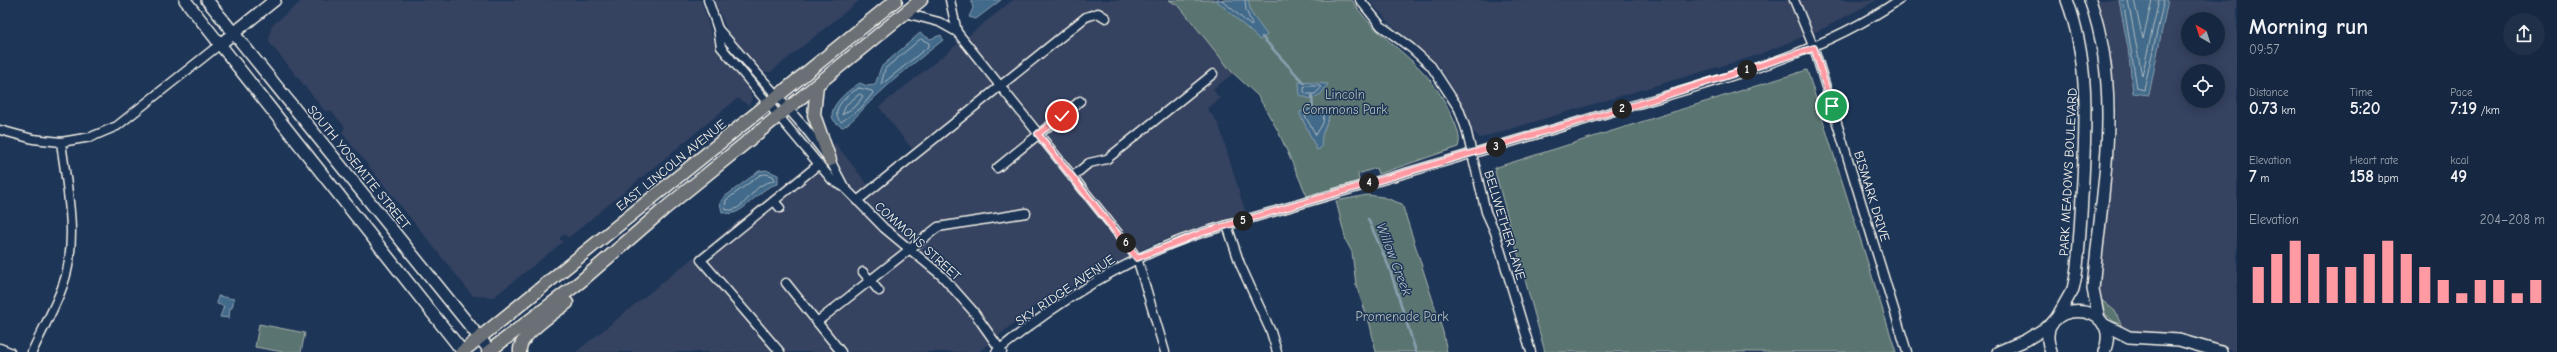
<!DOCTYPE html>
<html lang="en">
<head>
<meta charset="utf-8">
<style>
  body { margin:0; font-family:"Comic Neue",sans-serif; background:#1f3048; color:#f1f3f6; height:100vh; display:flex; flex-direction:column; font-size:15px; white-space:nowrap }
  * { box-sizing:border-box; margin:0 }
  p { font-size:13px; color:#9ea6b1 }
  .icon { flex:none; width:22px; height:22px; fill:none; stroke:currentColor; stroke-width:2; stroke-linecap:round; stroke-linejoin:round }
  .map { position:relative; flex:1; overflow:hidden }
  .details { display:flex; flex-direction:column; background:#162841; width:320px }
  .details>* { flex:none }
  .needle { width:26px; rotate:321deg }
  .buttons { position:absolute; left:2181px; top:12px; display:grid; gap:8px }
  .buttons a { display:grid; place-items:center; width:44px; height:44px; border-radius:50%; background:#162841; box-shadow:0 2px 10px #0003,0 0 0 1px #35445a; font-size:20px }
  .pin { position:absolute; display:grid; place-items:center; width:34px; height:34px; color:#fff; margin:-17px; border:2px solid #fff; border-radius:50%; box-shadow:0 1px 4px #0007 }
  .km { position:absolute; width:20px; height:20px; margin:-10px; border-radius:50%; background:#222; color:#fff; font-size:11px; line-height:20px; text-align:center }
  .round { display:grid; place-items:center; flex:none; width:42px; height:42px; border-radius:21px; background:#1f3048 }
  .overview { display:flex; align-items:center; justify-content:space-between; height:68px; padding:0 12px }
  h1 { font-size:22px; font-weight:700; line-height:30px }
  .stats { display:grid; grid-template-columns:repeat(3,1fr); gap:6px; height:68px; padding:4px 12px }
  .stats div { display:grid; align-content:center }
  .stats b { font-size:17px; font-weight:700 }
  .stats small { font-size:11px; font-weight:400 }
  .stats p { font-size:11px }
  .chart { height:112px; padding:8px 12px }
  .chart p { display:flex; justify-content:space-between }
  .chart svg { width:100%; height:72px; margin-top:4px; stroke:#ff9aa2; stroke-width:6 }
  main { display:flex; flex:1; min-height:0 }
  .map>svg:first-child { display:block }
</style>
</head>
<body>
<main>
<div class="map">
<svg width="2237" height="352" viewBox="0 0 2237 352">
  <rect width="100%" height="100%" fill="#1d3557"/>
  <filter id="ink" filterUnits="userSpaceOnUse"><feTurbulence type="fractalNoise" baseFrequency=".025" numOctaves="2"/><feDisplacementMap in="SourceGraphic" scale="8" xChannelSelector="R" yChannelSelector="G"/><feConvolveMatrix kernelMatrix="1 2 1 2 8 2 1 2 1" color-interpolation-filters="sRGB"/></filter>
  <g filter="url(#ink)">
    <g fill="#344360" fill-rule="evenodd">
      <path d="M303 0H701L716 48 749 89 752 98 749 106 738 98 568 238 566 235 561 236 560 239 563 242 494 297 473 296 342 133 345 127 331 111H325L269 42 271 26Z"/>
      <path d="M714 0H860L771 72H764L730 37Z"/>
      <path d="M1013 0H1169L1180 7 1234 73 1213 89 1220 99 1207 108 1219 125 1246 214 1155 243 1035 306 979 352H576L835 143 868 185 912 149 879 107Z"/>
      <path d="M1369 0H1877L1822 29 1755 56 1480 138 1471 130 1459 99 1438 65 1390 24Z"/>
      <path d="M2097 0H2237V352L2209 343 2138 335 2123 329 2115 311 2099 298 2097 291 2103 228 2116 136V101L2108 35ZM2188 19H2218V49H2188ZM2188 71H2218V101H2188Z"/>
    </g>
    <g fill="#5a7471" stroke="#a7b2ac">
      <path d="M1169 0H1352C1368 27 1392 42 1414 63 1433 80 1445 100 1455 123 1458 131 1461 139 1458 147L1385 172 1378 174 1376 168 1358 174 1359 181 1307 196 1278 131 1258 96 1231 71 1180 7Z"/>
      <path d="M1807 70 1896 352H1545L1494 168Z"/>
      <path d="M1367 195 1383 197 1402 204 1443 332 1447 352H1376L1370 325 1356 285 1352 252 1346 241 1336 201Z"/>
      <path d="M2099 298 2115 311 2123 329 2106 315Z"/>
      <path d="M259 324 305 333 301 352H283L255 347Z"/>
    </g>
    <g fill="#426a8a" stroke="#89a0b0">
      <path d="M971 0H1001L976 19 969 17 973 8Z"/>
      <path d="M1216 0H1248L1251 13 1267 35 1260 40Z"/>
      <path d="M2119 0H2168L2149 95 2133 93 2128 48Z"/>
      <path d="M920 33 930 39 941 35 943 40C920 58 896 77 874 98 863 108 856 119 843 127 816 116 846 91 860 83L867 86 875 85 881 67Z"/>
      <path d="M1299 82 1328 84 1321 94 1311 99 1300 95Z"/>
      <path d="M1315 108 1325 110 1329 117 1322 135 1321 148 1317 150 1300 114V112Z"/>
      <path d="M766 170 778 175V184C755 188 743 221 722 212L720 203 723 198 759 171Z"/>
      <path d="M218 296 234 299 232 308H230L229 318 220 317 224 306 217 304Z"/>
    </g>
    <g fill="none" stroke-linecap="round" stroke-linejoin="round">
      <g stroke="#adbbc2" stroke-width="1">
        <path d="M1222 0 1251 26 1252 24 1246 10 1245 0"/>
        <path d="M2123 0 2137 88 2144 90 2164 0"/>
        <path d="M2128 0 2142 76 2159 0"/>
        <path d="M2134 0 2143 39 2152 0"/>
        <path d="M921 39 929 43V46L881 85 885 69Z"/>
        <path d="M1307 86H1320L1321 88 1315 94H1307L1304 92V87Z"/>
        <path d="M859 88 872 91 873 93 860 109 841 122C828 110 848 94 859 88Z"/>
        <path d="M860 94 863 96 857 105 842 115 846 105Z"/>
        <path d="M1319 112 1324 115 1323 123 1316 135 1305 116Z"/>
        <path d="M766 174 773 176 775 180C770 182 765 183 760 186 750 193 740 215 725 209L726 200 760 175Z"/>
      </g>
      <g stroke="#89a0b0" stroke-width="2.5">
        <path d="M1262 37 1304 83"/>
        <path d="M1312 96 1313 111"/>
        <path d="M1368 219 1389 267 1416 352"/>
      </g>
      <defs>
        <g id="street">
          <path d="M708 0 718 29 721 47 832 180 844 187 884 228 942 276 973 311 1002 352"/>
          <path d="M950 0 957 32"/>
          <path d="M1360 0 1381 26 1411 48 1431 66 1459 109 1466 129 1486 212 1495 232 1531 352"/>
          <path d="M1794 0 1814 48 1907 352"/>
          <path d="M905 13 939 22 957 32 1129 247 1137 258 1165 352"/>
          <path d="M718 29 805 128 830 160 844 187"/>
          <path d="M0 130 33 139 61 142 91 137 117 126 219 45"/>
          <path d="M997 168 1080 101"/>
          <path d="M1072 177 1089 163 1107 159 1213 74"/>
          <path d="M774 201 780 208"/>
          <path d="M857 201 1086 17 1098 13 1106 18"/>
          <path d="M1227 225 1240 264 1271 332 1277 352"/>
          <path d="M863 272 879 291"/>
          <path d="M786 283 841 352"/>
          <path d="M817 322 938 227 1026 213"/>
          <path d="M0 348 10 352"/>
          <path d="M32 352C42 330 55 308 63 285 79 240 67 189 61 142"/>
          <path d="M780 352 701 260 818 165"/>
          <path d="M996 352C1058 302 1125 258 1201 233 1339 192 1477 153 1614 111 1711 82 1814 58 1899 0"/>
        </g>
        <g id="secondary">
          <path d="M185 0 463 352"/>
          <path d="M207 0 491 352"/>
          <path d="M2090 0C2124 96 2101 191 2093 289L2099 319"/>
          <path d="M219 45 275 0"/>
          <path d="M2056 319 2073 289 2076 275C2080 243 2081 212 2083 180 2086 119 2089 59 2067 0"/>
          <path d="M2103 324 2129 337 2179 340 2221 352"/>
          <path d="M1998 352 2026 340 2052 324"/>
          <path d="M2051 352C2030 297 2126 299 2104 352"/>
        </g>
        <g id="primary">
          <path d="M817 85 814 115 830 160"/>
          <path d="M462 352 896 0"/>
          <path d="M488 352 580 282 663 210 921 0"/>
          <path d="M520 352C517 336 555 312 567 303"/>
        </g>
      </defs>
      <use href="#street" stroke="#f4f1e8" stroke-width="11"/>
      <use href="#secondary" stroke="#f4f1e8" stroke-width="14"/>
      <use href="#primary" stroke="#f4f1e8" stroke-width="15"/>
      <use href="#street" stroke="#1d3557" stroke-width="8"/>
      <use href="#secondary" stroke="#1d3557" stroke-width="11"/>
      <use href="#primary" stroke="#6b7074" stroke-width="12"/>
    </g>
  </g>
  <g fill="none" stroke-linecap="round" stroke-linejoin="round" filter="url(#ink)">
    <defs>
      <path id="route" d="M1062 116 1038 134 1137 258 1201 233 1645 102 1814 48 1832 106"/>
    </defs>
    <use href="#route" stroke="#fff" stroke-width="8"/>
    <use href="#route" stroke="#ff9aa2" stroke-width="5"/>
  </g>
  <g text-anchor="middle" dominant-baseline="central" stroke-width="3" stroke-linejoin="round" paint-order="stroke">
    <g font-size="13" fill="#b6bfb8" stroke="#1d3557">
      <text x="1345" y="94">Lincoln<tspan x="1345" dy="15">Commons Park</tspan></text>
      <text x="1402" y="316">Promenade Park</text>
    </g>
    <g font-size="13" fill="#f4f1e8" stroke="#1d3557">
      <text transform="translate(671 165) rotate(-39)">EAST LINCOLN AVENUE</text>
      <text transform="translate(359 167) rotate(51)">SOUTH YOSEMITE STREET</text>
      <text transform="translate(2068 172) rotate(-87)">PARK MEADOWS BOULEVARD</text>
      <text transform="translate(1872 196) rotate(73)">BISMARK DRIVE</text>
      <text transform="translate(1505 225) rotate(73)">BELLWETHER LANE</text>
      <text transform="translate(918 241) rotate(42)">COMMONS STREET</text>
      <text transform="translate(1065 290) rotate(-34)">SKY RIDGE AVENUE</text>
    </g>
    <g font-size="14" font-style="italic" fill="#b6c2c7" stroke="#1d3557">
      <text transform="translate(1394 259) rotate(69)">Willow Creek</text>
    </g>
  </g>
</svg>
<div class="buttons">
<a><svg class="needle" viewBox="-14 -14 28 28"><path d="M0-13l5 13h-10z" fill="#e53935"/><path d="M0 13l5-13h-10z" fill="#9ea6b1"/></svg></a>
<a><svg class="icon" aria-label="locate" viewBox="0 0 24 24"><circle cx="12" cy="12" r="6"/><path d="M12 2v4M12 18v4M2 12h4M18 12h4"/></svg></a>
</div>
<div class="pin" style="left:1832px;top:106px;background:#1e9e55"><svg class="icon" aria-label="arrive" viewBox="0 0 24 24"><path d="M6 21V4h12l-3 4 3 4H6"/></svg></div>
<div class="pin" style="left:1062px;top:116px;background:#d93025"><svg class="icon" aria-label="check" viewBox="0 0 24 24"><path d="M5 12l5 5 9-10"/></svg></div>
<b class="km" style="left:1747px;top:70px">1</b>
<b class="km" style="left:1622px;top:109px">2</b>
<b class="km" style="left:1496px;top:147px">3</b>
<b class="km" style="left:1369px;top:183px">4</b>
<b class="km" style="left:1243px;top:221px">5</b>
<b class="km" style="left:1126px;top:243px">6</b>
</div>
<section class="details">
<div class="overview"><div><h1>Morning run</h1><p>09:57</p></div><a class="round"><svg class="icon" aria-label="share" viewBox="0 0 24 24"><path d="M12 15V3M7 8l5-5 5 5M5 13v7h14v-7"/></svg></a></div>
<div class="stats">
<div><p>Distance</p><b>0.73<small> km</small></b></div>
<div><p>Time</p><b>5:20</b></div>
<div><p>Pace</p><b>7:19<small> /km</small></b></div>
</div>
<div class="stats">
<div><p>Elevation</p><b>7<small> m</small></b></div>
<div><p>Heart rate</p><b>158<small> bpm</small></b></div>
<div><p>kcal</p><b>49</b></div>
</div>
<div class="chart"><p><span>Elevation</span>204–208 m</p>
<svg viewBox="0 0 160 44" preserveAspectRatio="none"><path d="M5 44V22M15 44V14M25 44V6M35 44V14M45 44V22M55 44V22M65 44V14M75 44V6M85 44V14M95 44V22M105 44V30M115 44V38M125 44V30M135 44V30M145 44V38M155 44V30"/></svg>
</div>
</section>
</main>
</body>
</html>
